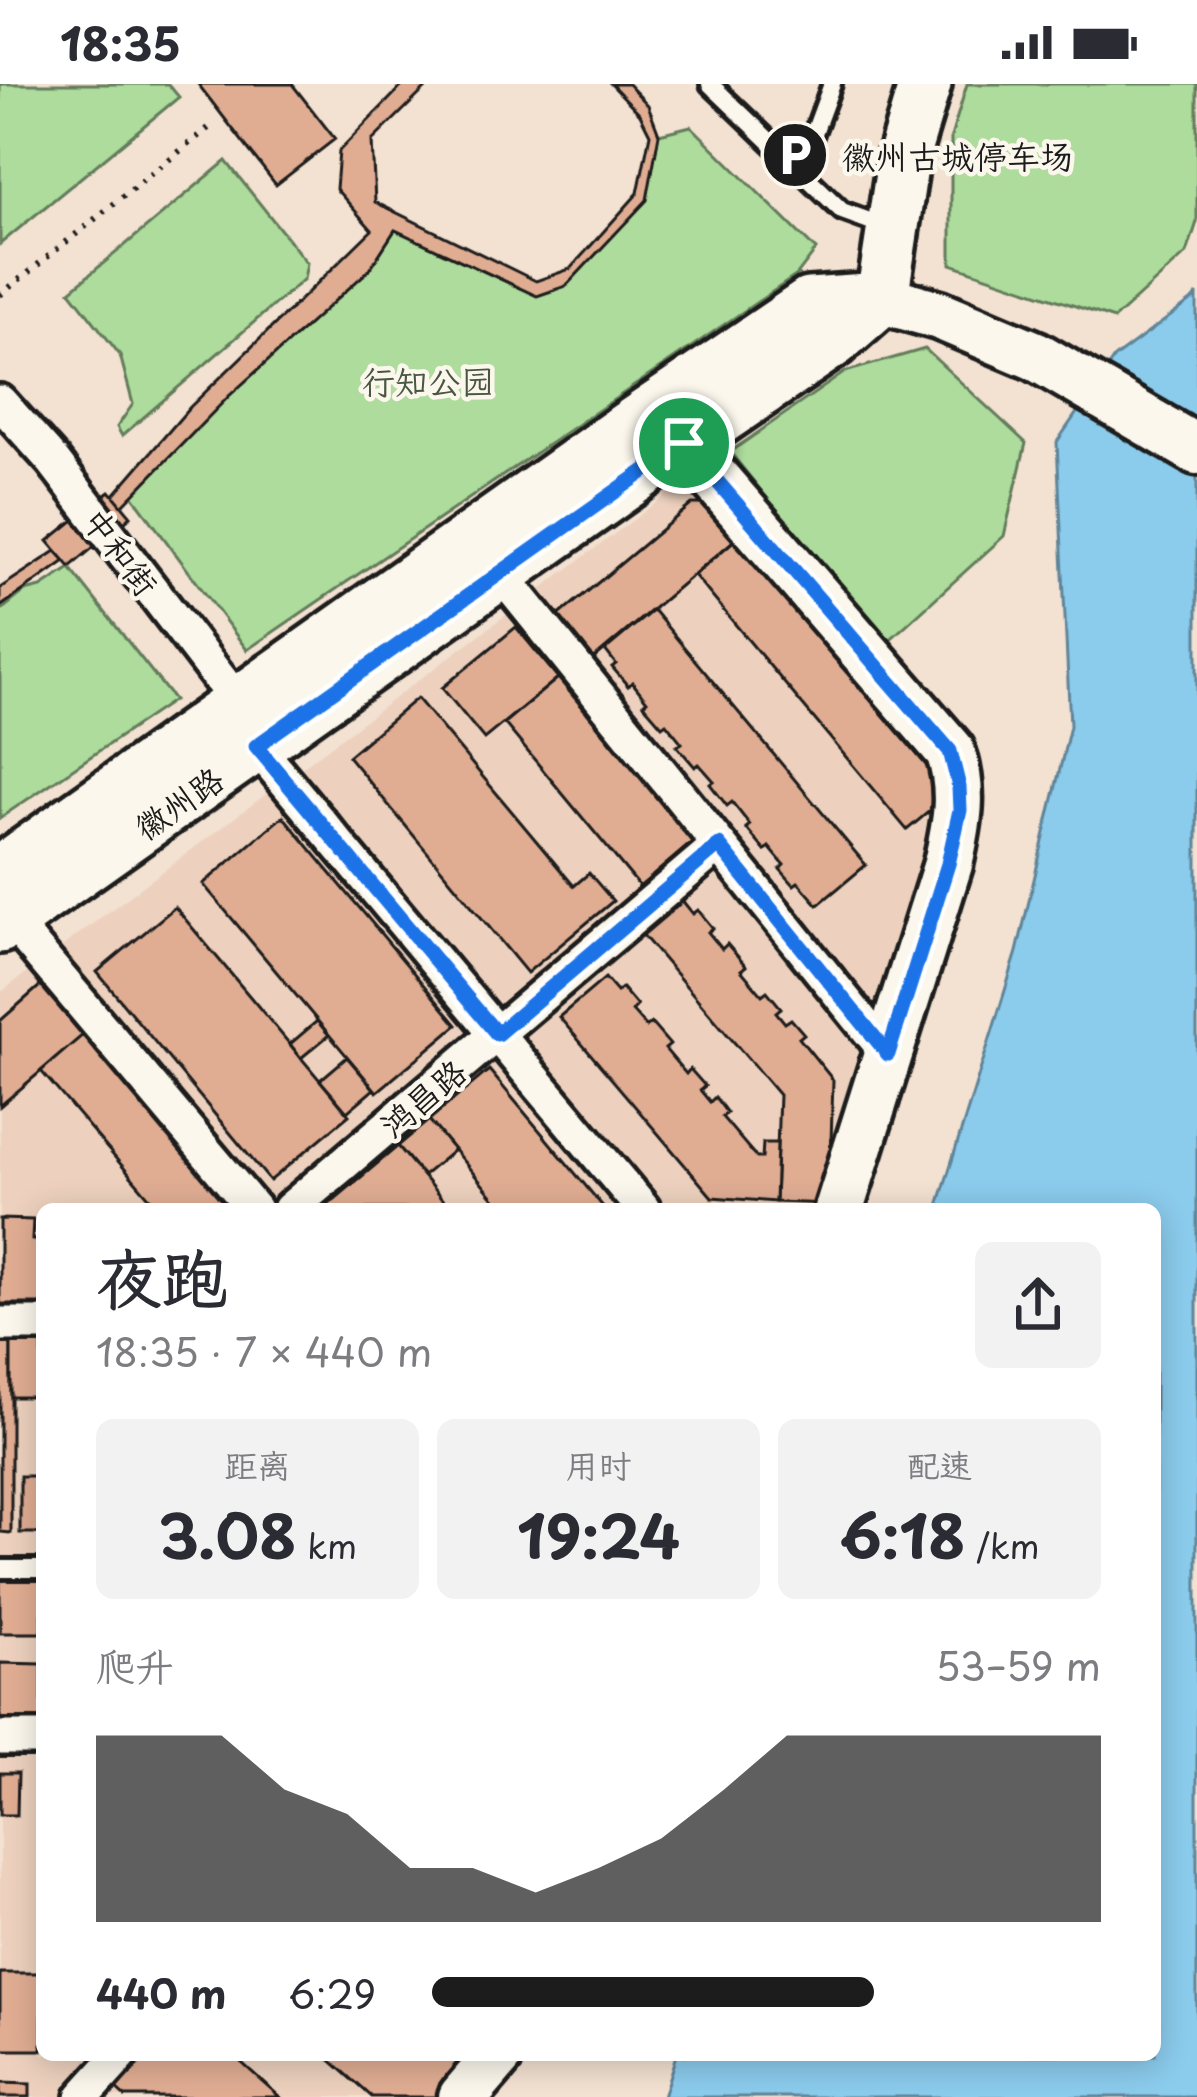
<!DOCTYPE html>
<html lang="zh">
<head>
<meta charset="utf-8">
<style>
  body { margin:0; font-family:"Playpen Sans","LXGW WenKai TC",sans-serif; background:#f2f2f3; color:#2b2b33; height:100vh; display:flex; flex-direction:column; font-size:45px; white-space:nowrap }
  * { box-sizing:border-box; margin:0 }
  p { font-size:39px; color:#7c7c81 }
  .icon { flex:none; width:66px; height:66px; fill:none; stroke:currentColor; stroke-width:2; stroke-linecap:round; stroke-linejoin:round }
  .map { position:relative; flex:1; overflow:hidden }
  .details { position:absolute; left:36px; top:1119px; width:1125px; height:858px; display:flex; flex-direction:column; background:#fff; border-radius:18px; box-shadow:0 6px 30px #0003 }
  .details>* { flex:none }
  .pin { position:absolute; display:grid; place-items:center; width:102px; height:102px; color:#fff; margin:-51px; border:6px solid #fff; border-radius:50%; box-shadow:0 3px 12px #0007 }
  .round { display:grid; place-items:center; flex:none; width:126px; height:126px; border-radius:18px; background:#f2f2f3 }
  .overview { display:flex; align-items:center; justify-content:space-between; height:204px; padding:0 60px }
  h1 { font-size:66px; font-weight:700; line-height:90px }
  .metrics { display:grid; grid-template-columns:repeat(3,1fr); gap:18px; height:204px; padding:12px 60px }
  .metrics div { display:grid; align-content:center; border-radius:18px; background:#f2f2f3; text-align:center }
  .metrics b { font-size:60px; font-weight:700 }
  .metrics small { font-size:33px; font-weight:400 }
  .metrics p { font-size:33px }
  .chart { height:336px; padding:24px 60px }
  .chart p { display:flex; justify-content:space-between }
  .chart svg { width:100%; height:216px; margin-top:12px; fill:#1c1c1c; opacity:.7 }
  ul { padding:0 60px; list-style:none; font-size:39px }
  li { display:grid; grid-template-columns:192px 144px 1fr; align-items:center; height:90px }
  li i { height:30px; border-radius:15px; background:#1c1c1c }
  .status { display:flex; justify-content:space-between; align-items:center; height:84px; padding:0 60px; background:#fff; direction:ltr }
  .status svg { height:33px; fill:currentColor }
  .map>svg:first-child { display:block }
</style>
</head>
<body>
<div class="status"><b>18:35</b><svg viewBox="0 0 49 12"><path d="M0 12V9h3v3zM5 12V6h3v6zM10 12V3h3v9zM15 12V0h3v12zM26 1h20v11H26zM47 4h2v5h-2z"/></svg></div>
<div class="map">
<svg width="1197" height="2013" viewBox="0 0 1197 2013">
  <rect width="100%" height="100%" fill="#f3e1d1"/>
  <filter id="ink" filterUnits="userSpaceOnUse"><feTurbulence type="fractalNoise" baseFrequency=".00833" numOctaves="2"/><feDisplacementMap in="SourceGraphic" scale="24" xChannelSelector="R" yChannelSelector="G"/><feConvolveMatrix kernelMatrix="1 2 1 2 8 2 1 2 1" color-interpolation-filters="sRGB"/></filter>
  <g filter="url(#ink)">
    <path fill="#edd1be" d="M696 389 952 698 832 1125H42V1971H485L448 2013H0V909Z"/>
    <g fill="#addc9c" stroke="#647c5c" stroke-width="3">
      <path d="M0 0H168L179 13 0 160Z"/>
      <path d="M967 0H1197V138L1187 169 1114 235 951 180V53Z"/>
      <path d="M691 42 816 166 797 191 247 566 132 411 229 312 369 186 395 146 537 212 566 202 646 116 659 50Z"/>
      <path d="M226 77 307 179 304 195 122 352 117 343 133 320 120 271 70 207Z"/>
      <path d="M925 265 1026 359 1004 452 884 561 730 368 845 288Z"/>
      <path d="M70 484 174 616 0 734V527L25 507 41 503Z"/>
    </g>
    <path fill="#8bcbec" stroke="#5f8599" stroke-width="3" d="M1197 210V2013H663L676 1971H1155V1125H937L1017 868 1070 642 1057 358 1114 274 1195 214Z"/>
    <g fill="#e0ad93" stroke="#1c1c1c" stroke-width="3">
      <path d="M198 0H292L335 55 276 101Z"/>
      <path d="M404 0H430L372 57 375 118 536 197 570 185 638 109 650 50 640 30 611 0H628L648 21 659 50 647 116 566 202 537 212 395 146 369 186 229 312 122 422 113 412 190 323 372 146 336 105 339 67Z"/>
      <path d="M110 407 131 432 70 483 48 457Z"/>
      <path d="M692 420H709L737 454 592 576 557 533Z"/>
      <path d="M737 454 950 710 907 746 694 491Z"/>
      <path d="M56 467 65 477 0 523V504Z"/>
      <path d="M653 526 866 781 818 821 798 798 794 801 780 785 784 781 769 763 765 767 746 744 750 741 732 718 727 722 710 700 714 697 699 680 695 683 677 662 682 659 666 639 662 642 643 620 647 617 632 598 628 602 612 583 616 580 605 566Z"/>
      <path d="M516 543 558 594 484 655 442 604Z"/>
      <path d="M558 594 694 757 640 803 504 639Z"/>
      <path d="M417 614 574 802 589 789 613 817 527 889 348 672Z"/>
      <path d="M283 732 457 941 377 1008 203 800Z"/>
      <path d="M681 815 693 830 698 826 713 844 708 848 722 865 727 860 746 882 741 886 762 911 767 907 781 924 776 928 785 939 791 935 804 950 799 954 833 996 829 1120 775 1118 779 1011 641 849Z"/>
      <path d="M175 823 349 1031 270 1097 97 888Z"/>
      <path d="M605 894 617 908 622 904 637 922 632 927 646 943 651 939 670 961 665 965 686 990 690 985 705 1002 700 1006 710 1018 715 1013 727 1029 722 1033 757 1074H762L763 1059H777L775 1118 712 1113 559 933Z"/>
      <path d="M41 901 84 951 0 1022V937Z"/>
      <path d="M317 937 329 951 301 974 290 960Z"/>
      <path d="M85 949 235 1125H159L41 987Z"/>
      <path d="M347 973 374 1005 347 1028 320 996Z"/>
      <path d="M489 986 605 1125H503L454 1066 429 1036Z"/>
      <path d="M429 1036 454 1066 423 1092 398 1062Z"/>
      <path d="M398 1062 450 1125H323Z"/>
      <path d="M0 1135 33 1136 32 1156 42 1157V1220H0Z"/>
      <path d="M0 1256H11V1449L0 1448Z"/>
      <rect x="11" y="1256" width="31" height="57"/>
      <rect x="20" y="1392" width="22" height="57"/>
      <path d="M0 1494 42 1495V1549H0Z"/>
      <path d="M0 1579 42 1580V1635H0Z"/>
      <path d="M0 1689H18L17 1731H0Z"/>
      <rect x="0" y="1889" width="42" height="77"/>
      <path d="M142 1971H233L280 2013H125L114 2003Z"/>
      <path d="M325 1971H472L435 2013H372Z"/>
      <path d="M0 1999 30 2000V2013H0Z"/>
    </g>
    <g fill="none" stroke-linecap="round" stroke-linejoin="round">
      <defs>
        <g id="lane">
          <path d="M710 0 842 127 886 143"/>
          <path d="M800 87 832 0"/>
          <path d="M0 1485H42"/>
        </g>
        <g id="street">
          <path d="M0 318 53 377 239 620"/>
          <path d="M500 489 888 970"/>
          <path d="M256 662 643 1125"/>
          <path d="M11 836 254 1125"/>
          <path d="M290 1125 719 761"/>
          <path d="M0 1240H42"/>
          <path d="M0 1654H42"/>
          <path d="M83 2013 121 1971"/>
        </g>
        <g id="secondary">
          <path d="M882 215 939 231 1036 272 1197 366"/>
          <path d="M684 359 950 667C964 707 957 740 948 780L839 1125"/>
          <path d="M463 2013 499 1971"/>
        </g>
        <g id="primary">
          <path d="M0 788 628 343 809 220 882 215"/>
          <path d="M0 843 654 380 834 257 882 215 904 70 925 0"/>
        </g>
      </defs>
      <use href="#lane" stroke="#1c1c1c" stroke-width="26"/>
      <use href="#street" stroke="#1c1c1c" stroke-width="42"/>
      <use href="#secondary" stroke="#1c1c1c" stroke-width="57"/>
      <use href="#primary" stroke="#1c1c1c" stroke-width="60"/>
      <path stroke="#1c1c1c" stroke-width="6" stroke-dasharray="3 9" stroke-linecap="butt" d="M0 211 211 42"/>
      <use href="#lane" stroke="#fbf7ec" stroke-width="16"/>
      <use href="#street" stroke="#fbf7ec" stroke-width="33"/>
      <use href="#secondary" stroke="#fbf7ec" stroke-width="48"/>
      <use href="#primary" stroke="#fbf7ec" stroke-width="51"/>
    </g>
  </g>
  <g fill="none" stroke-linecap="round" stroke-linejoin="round" filter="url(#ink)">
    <defs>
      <path id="route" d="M684 359 950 667 959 703 960 726 948 780 888 970 719 761 497 950 256 662Z"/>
    </defs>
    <use href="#route" stroke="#fff" stroke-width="24"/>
    <use href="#route" stroke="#1a73e8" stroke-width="15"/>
  </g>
  <defs>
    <symbol id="parking-disc" viewBox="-11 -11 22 22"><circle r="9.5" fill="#1c1c1c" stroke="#fbf7ec"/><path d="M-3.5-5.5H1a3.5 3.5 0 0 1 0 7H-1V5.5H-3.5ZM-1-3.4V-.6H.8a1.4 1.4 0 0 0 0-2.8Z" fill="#fff"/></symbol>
  </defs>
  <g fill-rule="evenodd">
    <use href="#parking-disc" x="757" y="33" width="76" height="76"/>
  </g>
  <g text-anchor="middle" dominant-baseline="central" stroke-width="9" stroke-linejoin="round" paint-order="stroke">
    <g font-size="33" fill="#1c1c1c" stroke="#fbf7ec" text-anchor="start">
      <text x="842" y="71">徽州古城停车场</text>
    </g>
    <g font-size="33" fill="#485642" stroke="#fbf7ec">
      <text x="428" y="296">行知公园</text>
    </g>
    <g font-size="33" fill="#1c1c1c" stroke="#fbf7ec">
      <text transform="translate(122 467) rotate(53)">中和街</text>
      <text transform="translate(178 718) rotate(-35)">徽州路</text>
      <text transform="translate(422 1013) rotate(-40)">鸿昌路</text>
    </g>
  </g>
</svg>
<div class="pin" style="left:684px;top:359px;background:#1e9e55"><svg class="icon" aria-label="arrive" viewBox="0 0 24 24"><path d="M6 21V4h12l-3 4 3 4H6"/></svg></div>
<section class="details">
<div class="overview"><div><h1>夜跑</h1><p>18:35 · 7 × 440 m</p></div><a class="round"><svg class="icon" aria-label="share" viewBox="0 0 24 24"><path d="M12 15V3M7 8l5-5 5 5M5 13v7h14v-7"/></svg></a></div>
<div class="metrics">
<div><p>距离</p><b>3.08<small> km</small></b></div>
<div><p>用时</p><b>19:24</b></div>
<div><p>配速</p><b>6:18<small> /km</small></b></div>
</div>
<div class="chart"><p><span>爬升</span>53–59 m</p>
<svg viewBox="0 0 160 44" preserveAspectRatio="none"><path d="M0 44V6L10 6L20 6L30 17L40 22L50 33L60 33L70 38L80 33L90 27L100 17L110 6L120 6L130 6L140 6L150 6L160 6V44z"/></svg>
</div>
<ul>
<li><b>440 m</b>6:29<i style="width:66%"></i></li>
</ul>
</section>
</div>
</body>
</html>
